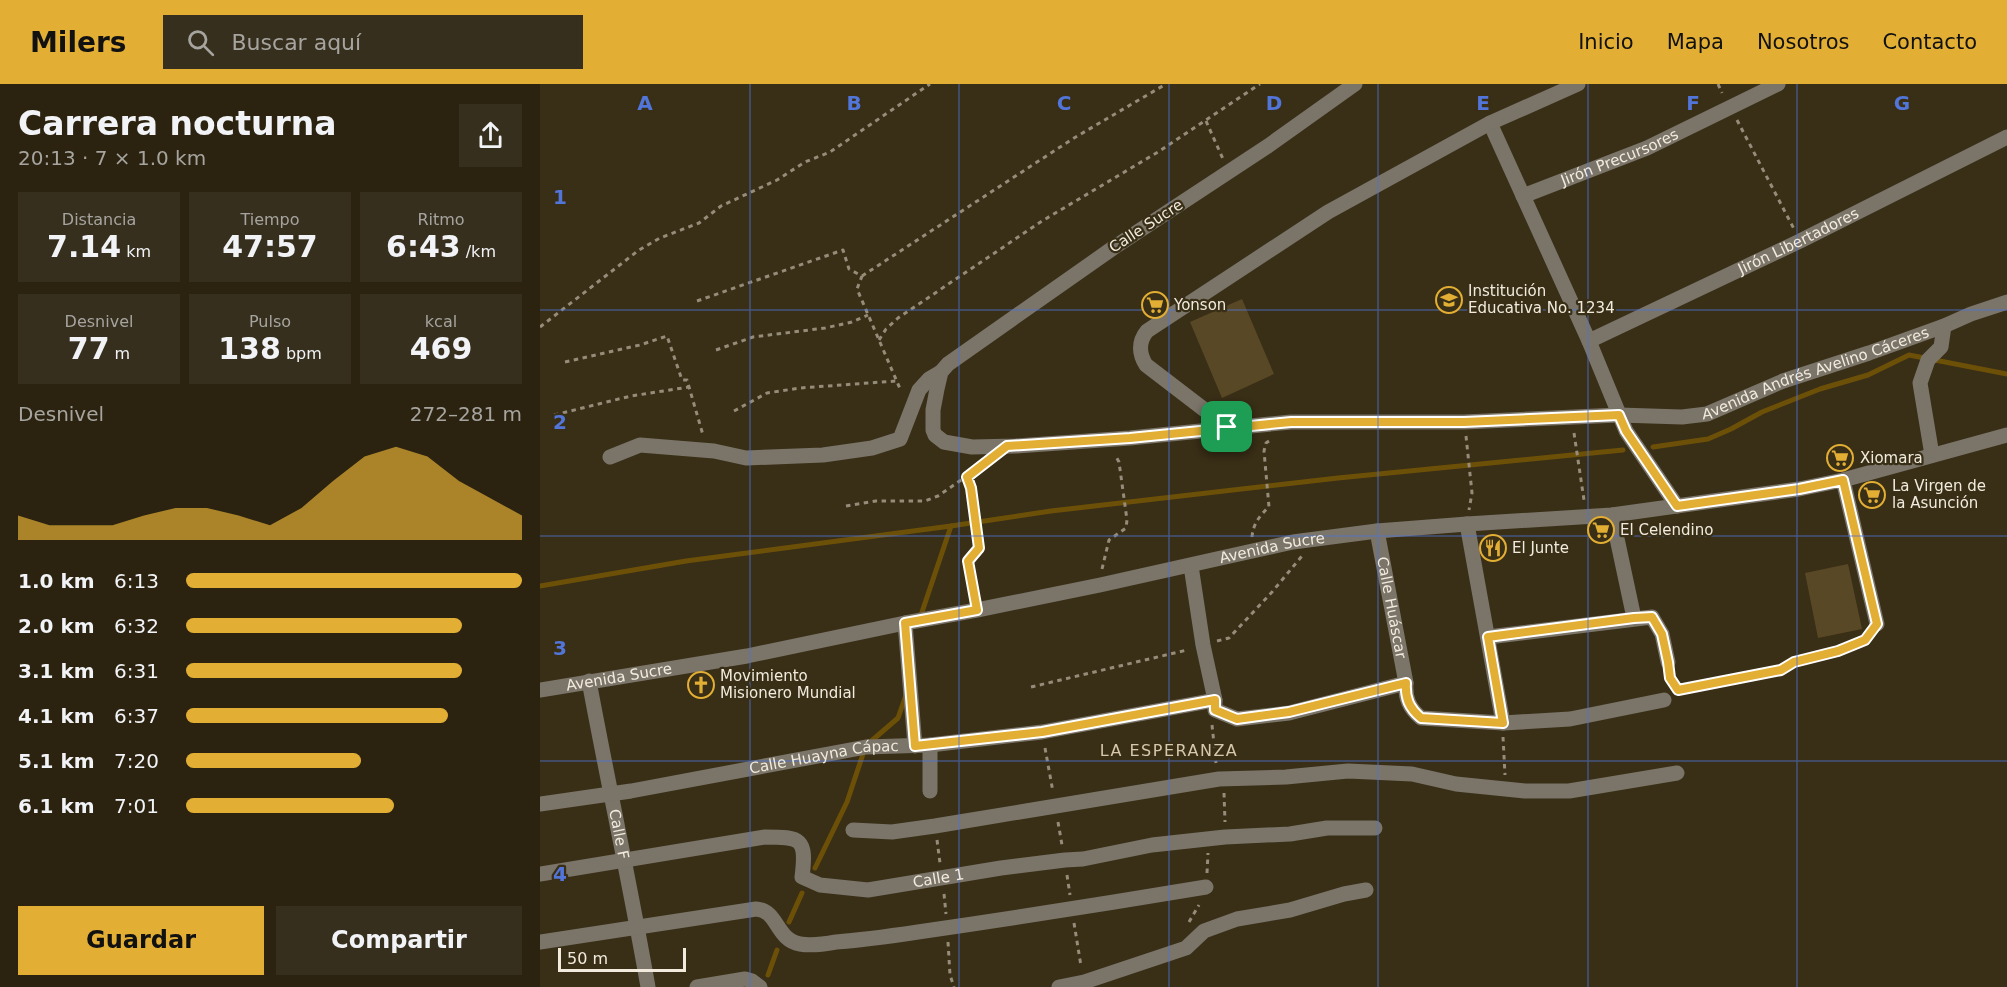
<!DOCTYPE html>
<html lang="es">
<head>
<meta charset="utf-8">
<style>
  body { margin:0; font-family:"DejaVu Sans",sans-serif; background:#372f1e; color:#f1f3f6; height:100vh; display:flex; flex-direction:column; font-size:22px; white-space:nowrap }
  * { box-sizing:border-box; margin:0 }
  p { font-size:20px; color:#a6a49f }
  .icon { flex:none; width:33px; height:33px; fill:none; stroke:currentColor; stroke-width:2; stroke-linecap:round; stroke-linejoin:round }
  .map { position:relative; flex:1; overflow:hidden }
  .panel { display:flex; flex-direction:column; background:#2b2210; width:540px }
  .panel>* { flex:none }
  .scale { position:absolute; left:18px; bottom:15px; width:128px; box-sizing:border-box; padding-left:6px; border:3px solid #f2ebdd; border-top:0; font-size:16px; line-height:21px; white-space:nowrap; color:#f2ebdd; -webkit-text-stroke:4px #392e16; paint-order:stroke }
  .pin { position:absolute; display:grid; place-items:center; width:51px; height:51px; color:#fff; margin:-26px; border-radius:12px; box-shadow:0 3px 9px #0006 }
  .round { display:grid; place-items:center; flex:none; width:63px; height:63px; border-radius:0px; background:#372f1e }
  .overview { display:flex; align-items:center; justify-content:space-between; height:102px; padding:0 18px }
  h1 { font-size:33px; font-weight:600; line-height:45px }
  .metrics { display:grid; grid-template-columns:repeat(3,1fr); gap:9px; height:102px; padding:6px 18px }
  .metrics div { display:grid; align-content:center; border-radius:0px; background:#372f1e; text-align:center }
  .metrics b { font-size:30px; font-weight:600 }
  .metrics small { font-size:16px; font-weight:400 }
  .metrics p { font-size:16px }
  .chart { height:168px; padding:12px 18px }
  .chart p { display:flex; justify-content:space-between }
  .chart svg { width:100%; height:108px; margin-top:6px; fill:#e2ae34; opacity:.7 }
  .button { display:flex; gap:12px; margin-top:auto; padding:12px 18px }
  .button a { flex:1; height:69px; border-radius:0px; background:#e2ae34; color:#111; font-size:24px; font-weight:600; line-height:69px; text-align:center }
  .button a+a { background:#372f1e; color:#f1f3f6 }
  ul { padding:0 18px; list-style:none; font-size:20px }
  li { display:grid; grid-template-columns:96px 72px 1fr; align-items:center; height:45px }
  li i { height:15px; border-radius:8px; background:#e2ae34 }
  header { display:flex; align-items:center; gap:36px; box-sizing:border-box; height:84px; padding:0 30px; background:#e2ae34; color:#111 }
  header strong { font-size:28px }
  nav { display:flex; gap:33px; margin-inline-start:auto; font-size:21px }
  .search { width:420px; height:54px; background:#372f1e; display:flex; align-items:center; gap:15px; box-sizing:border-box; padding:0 21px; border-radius:0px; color:#a6a49f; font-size:22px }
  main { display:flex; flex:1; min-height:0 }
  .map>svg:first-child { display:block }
</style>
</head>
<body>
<header>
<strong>Milers</strong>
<div class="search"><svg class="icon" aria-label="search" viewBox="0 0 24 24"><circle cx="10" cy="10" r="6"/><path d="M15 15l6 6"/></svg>Buscar aquí</div>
<nav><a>Inicio</a><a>Mapa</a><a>Nosotros</a><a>Contacto</a></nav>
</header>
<main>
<section class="panel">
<div class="overview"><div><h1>Carrera nocturna</h1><p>20:13 · 7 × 1.0 km</p></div><a class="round"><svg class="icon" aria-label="share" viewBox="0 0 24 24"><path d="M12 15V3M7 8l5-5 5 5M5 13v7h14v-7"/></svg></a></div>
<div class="metrics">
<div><p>Distancia</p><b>7.14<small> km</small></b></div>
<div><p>Tiempo</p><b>47:57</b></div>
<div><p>Ritmo</p><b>6:43<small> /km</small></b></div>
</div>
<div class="metrics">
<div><p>Desnivel</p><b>77<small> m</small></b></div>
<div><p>Pulso</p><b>138<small> bpm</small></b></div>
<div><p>kcal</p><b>469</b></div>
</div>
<div class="chart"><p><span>Desnivel</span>272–281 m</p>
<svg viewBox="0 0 160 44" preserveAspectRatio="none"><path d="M0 44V34L10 38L20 38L30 38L40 34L50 31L60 31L70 34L80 38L90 31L100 20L110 10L120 6L130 10L140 20L150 27L160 34V44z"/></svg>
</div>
<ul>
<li><b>1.0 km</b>6:13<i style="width:100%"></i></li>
<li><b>2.0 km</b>6:32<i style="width:82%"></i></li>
<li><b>3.1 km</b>6:31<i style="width:82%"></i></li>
<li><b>4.1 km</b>6:37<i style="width:78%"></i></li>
<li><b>5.1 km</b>7:20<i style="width:52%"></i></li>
<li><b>6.1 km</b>7:01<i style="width:62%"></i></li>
</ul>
<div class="button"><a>Guardar</a><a>Compartir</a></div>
</section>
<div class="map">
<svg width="1467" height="903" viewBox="0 0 1467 903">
  <rect width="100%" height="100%" fill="#392e16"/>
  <g fill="#594825">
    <path d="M702 215 734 290 682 314 650 238Z"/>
    <path d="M1308 480 1322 545 1278 554 1265 489Z"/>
  </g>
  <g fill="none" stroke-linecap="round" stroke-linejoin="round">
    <g stroke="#6c5008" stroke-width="5">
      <path d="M1113 363 1168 355 1191 345 1222 328 1280 305 1328 291 1369 271 1467 290"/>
      <path d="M0 502 146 477 411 442 511 427 798 394 1083 366"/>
      <path d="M380 534 411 442"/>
      <path d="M329 659 358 634 366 611"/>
      <path d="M275 784 307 718 324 667"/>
      <path d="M249 838 262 809"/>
      <path d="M228 891 237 866"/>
    </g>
    <g stroke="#958c79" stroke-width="3" stroke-dasharray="4.5 4.5" stroke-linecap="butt">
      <path d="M1178 0 1182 9"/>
      <path d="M1197 36 1254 145"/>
      <path d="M666 37 683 75"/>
      <path d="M322 192 534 54 626 0"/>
      <path d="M157 217 303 166 309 185 322 192 317 205 361 307"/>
      <path d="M0 243 99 166 120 154 159 139 181 122 237 96 265 78 290 68 390 0"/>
      <path d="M339 256 346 245 358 234 502 137 618 68 720 0"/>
      <path d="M176 266 213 253 285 244 312 238 328 231"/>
      <path d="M25 278 100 261 127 252 142 296H147L163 351"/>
      <path d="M194 327 227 309 260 304 356 297"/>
      <path d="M14 331 91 312 149 303"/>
      <path d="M1034 349 1044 416"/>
      <path d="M926 352 932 409 929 426"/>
      <path d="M427 393 431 404 439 464 428 477 434 510"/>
      <path d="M306 422 336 417H385L398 412 447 378"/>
      <path d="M712 453C713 440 720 431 729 423L724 367 726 359 729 357"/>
      <path d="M562 485 569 456 586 444 587 436 579 378 575 371"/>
      <path d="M677 557 689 554 732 508 762 472"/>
      <path d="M1130 591 1138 606 1241 586C1245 584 1249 581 1253 579 1273 569 1316 570 1329 551"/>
      <path d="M491 603 647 566"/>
      <path d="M672 641 676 679"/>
      <path d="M963 653 965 691"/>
      <path d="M505 664 513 708"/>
      <path d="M684 709 685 738"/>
      <path d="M518 738 522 761"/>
      <path d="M397 756 400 779"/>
      <path d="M667 789 668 769"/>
      <path d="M527 791 530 811"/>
      <path d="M404 810 406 830"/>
      <path d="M649 838 659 821"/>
      <path d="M534 839 541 882"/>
      <path d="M408 858 410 891 414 903"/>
    </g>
    <g stroke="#7a7469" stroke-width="15">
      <path id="s1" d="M815 0 728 62 573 164 408 280 401 288 397 305 393 326V346L395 351 404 358 432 363 476 362 590 354 751 338H924L1079 331 1142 333 1167 330 1243 297 1329 269 1404 242 1431 230 1467 218"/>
      <path d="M950 39 1049 257 1086 347 1137 422"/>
      <path id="s2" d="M983 112 1107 64 1238 0"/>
      <path id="s3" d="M1049 257 1260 157 1467 53"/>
      <path d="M687 343 606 281C599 270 598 258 607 247L788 128 950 39 1038 0"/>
      <path d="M1392 371 1380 299 1388 276 1401 263 1404 242"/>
      <path d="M70 373 100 361 174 367 206 374 283 371 332 364 360 355 379 306 389 295 401 288"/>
      <path d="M1303 396 1337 540"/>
      <path d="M1072 431 1094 534"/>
      <path d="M927 440 963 639"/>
      <path id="s4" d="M837 447 866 599C865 614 869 624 881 634L963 639 1030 635 1124 616"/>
      <path d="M651 482 663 561 675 616V626L697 635 749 629 866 599"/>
      <path d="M365 539 375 662"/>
      <path d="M948 553 1112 533 1122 550 1128 578"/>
      <path id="s5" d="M49 597C68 699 90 800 108 903"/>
      <path id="s6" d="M0 606 207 572 365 539 437 526 560 501 753 458 837 447 927 440 1072 431 1259 405 1303 396 1467 351"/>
      <path d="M390 661V707"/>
      <path id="s7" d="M0 720 91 707 326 663 390 661 502 648 675 616"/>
      <path d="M313 746 352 748 395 742 679 695 746 693 808 687 872 690 916 700 985 707H1029L1137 689"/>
      <path id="s8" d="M0 790 225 753C261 753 267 754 262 793L280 801 328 806 461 784 525 776 543 775 612 761 685 753 750 750 787 744H835"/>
      <path d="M0 858 216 825C238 826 236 856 260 860 271 862 285 860 296 858 324 856 351 852 378 848 474 834 570 819 666 803"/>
      <path d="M157 903 205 895 212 897 220 903"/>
      <path d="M519 903 544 898 646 864 664 847 697 835 750 826 804 810 826 806"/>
    </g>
  </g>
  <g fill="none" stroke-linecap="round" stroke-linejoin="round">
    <defs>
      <path id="route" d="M1079 331 1086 347 1137 422 1259 405 1303 396 1337 540 1325 556 1298 567 1254 578 1241 586 1138 606 1130 594 1128 578 1122 550 1112 533 1094 534 948 553 963 639 881 634C869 624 865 614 866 599L749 628 697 635 675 626V616L502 648 375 662 365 539 437 526 428 477 439 464 431 404 427 393 467 362 590 354 751 338H924Z"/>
    </defs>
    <use href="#route" stroke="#fff" stroke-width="12"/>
    <use href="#route" stroke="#e2ae34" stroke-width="8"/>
  </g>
  <path fill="none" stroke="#5275d9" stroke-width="1.5" stroke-opacity="0.55" d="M210 0V903M419 0V903M629 0V903M838 0V903M1048 0V903M1257 0V903M0 226H1467M0 452H1467M0 677H1467"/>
  <defs>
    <symbol id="school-ring" viewBox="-11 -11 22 22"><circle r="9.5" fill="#392e16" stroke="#e2ae34" stroke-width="1.5"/><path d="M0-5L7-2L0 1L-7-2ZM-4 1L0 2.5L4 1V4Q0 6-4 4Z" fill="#e2ae34"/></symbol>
    <symbol id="supermarket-ring" viewBox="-11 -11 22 22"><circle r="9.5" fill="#392e16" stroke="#e2ae34" stroke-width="1.5"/><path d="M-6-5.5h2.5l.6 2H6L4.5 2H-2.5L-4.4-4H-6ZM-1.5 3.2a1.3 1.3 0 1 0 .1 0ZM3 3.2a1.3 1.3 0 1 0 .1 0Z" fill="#e2ae34"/></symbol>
    <symbol id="restaurant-ring" viewBox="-11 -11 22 22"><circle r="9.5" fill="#392e16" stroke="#e2ae34" stroke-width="1.5"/><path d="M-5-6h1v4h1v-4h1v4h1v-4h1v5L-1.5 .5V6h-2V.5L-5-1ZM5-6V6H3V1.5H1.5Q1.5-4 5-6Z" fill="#e2ae34"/></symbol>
    <symbol id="church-ring" viewBox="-11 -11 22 22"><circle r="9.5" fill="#392e16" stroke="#e2ae34" stroke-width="1.5"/><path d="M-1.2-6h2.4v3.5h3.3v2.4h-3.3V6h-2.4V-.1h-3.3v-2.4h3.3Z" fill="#e2ae34"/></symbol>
  </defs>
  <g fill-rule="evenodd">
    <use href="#school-ring" x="894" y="201" width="30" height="30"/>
    <use href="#supermarket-ring" x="600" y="206" width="30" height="30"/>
    <use href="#supermarket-ring" x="1285" y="359" width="30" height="30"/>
    <use href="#supermarket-ring" x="1317" y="396" width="30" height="30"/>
    <use href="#supermarket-ring" x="1046" y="431" width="30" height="30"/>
    <use href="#restaurant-ring" x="938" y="449" width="30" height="30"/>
    <use href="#church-ring" x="146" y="586" width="30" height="30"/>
  </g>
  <g text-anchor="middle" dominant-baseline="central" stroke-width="4.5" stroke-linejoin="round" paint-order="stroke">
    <g font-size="15" fill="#f2ebdd" stroke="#392e16">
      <text stroke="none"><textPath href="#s2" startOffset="104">Jirón Precursores</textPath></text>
      <text transform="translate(606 142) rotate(-33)">Calle Sucre</text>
      <text stroke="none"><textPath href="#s3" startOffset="232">Jirón Libertadores</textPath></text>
      <text stroke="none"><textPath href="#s1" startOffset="1461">Avenida Andrés Avelino Cáceres</textPath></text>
      <text stroke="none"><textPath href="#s6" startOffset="746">Avenida Sucre</textPath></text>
      <text stroke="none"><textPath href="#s4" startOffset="78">Calle Huáscar</textPath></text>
      <text stroke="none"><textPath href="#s6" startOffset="80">Avenida Sucre</textPath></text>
      <text stroke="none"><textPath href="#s7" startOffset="288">Calle Huayna Cápac</textPath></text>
      <text stroke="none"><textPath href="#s5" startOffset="156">Calle F</textPath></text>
      <text stroke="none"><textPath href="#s8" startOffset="438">Calle 1</textPath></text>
    </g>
    <g font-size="15" fill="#f2ebdd" stroke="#392e16" text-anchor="start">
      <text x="928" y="207">Institución<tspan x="928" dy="17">Educativa No. 1234</tspan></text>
      <text x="634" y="221">Yonson</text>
      <text x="1320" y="374">Xiomara</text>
      <text x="1352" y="402">La Virgen de<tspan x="1352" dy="17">la Asunción</tspan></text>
      <text x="1080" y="446">El Celendino</text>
      <text x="972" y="464">El Junte</text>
      <text x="180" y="592">Movimiento<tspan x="180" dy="17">Misionero Mundial</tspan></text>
    </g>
    <g font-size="16" letter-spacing="1.5" fill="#d6c8ac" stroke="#392e16">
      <text x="629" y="666">LA ESPERANZA</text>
    </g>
  </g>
  <g font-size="20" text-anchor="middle" font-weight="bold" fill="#5275d9" stroke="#392e16" stroke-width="4.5" stroke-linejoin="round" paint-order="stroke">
    <text x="105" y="26">A</text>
    <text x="314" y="26">B</text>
    <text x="524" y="26">C</text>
    <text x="734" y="26">D</text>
    <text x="943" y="26">E</text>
    <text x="1153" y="26">F</text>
    <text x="1362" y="26">G</text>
    <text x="20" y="120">1</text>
    <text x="20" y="345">2</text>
    <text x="20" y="571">3</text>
    <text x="20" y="797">4</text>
  </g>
</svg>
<div class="scale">50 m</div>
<div class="pin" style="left:687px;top:343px;background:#1e9e55"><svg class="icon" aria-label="arrive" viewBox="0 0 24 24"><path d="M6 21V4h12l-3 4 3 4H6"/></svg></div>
</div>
</main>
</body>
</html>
